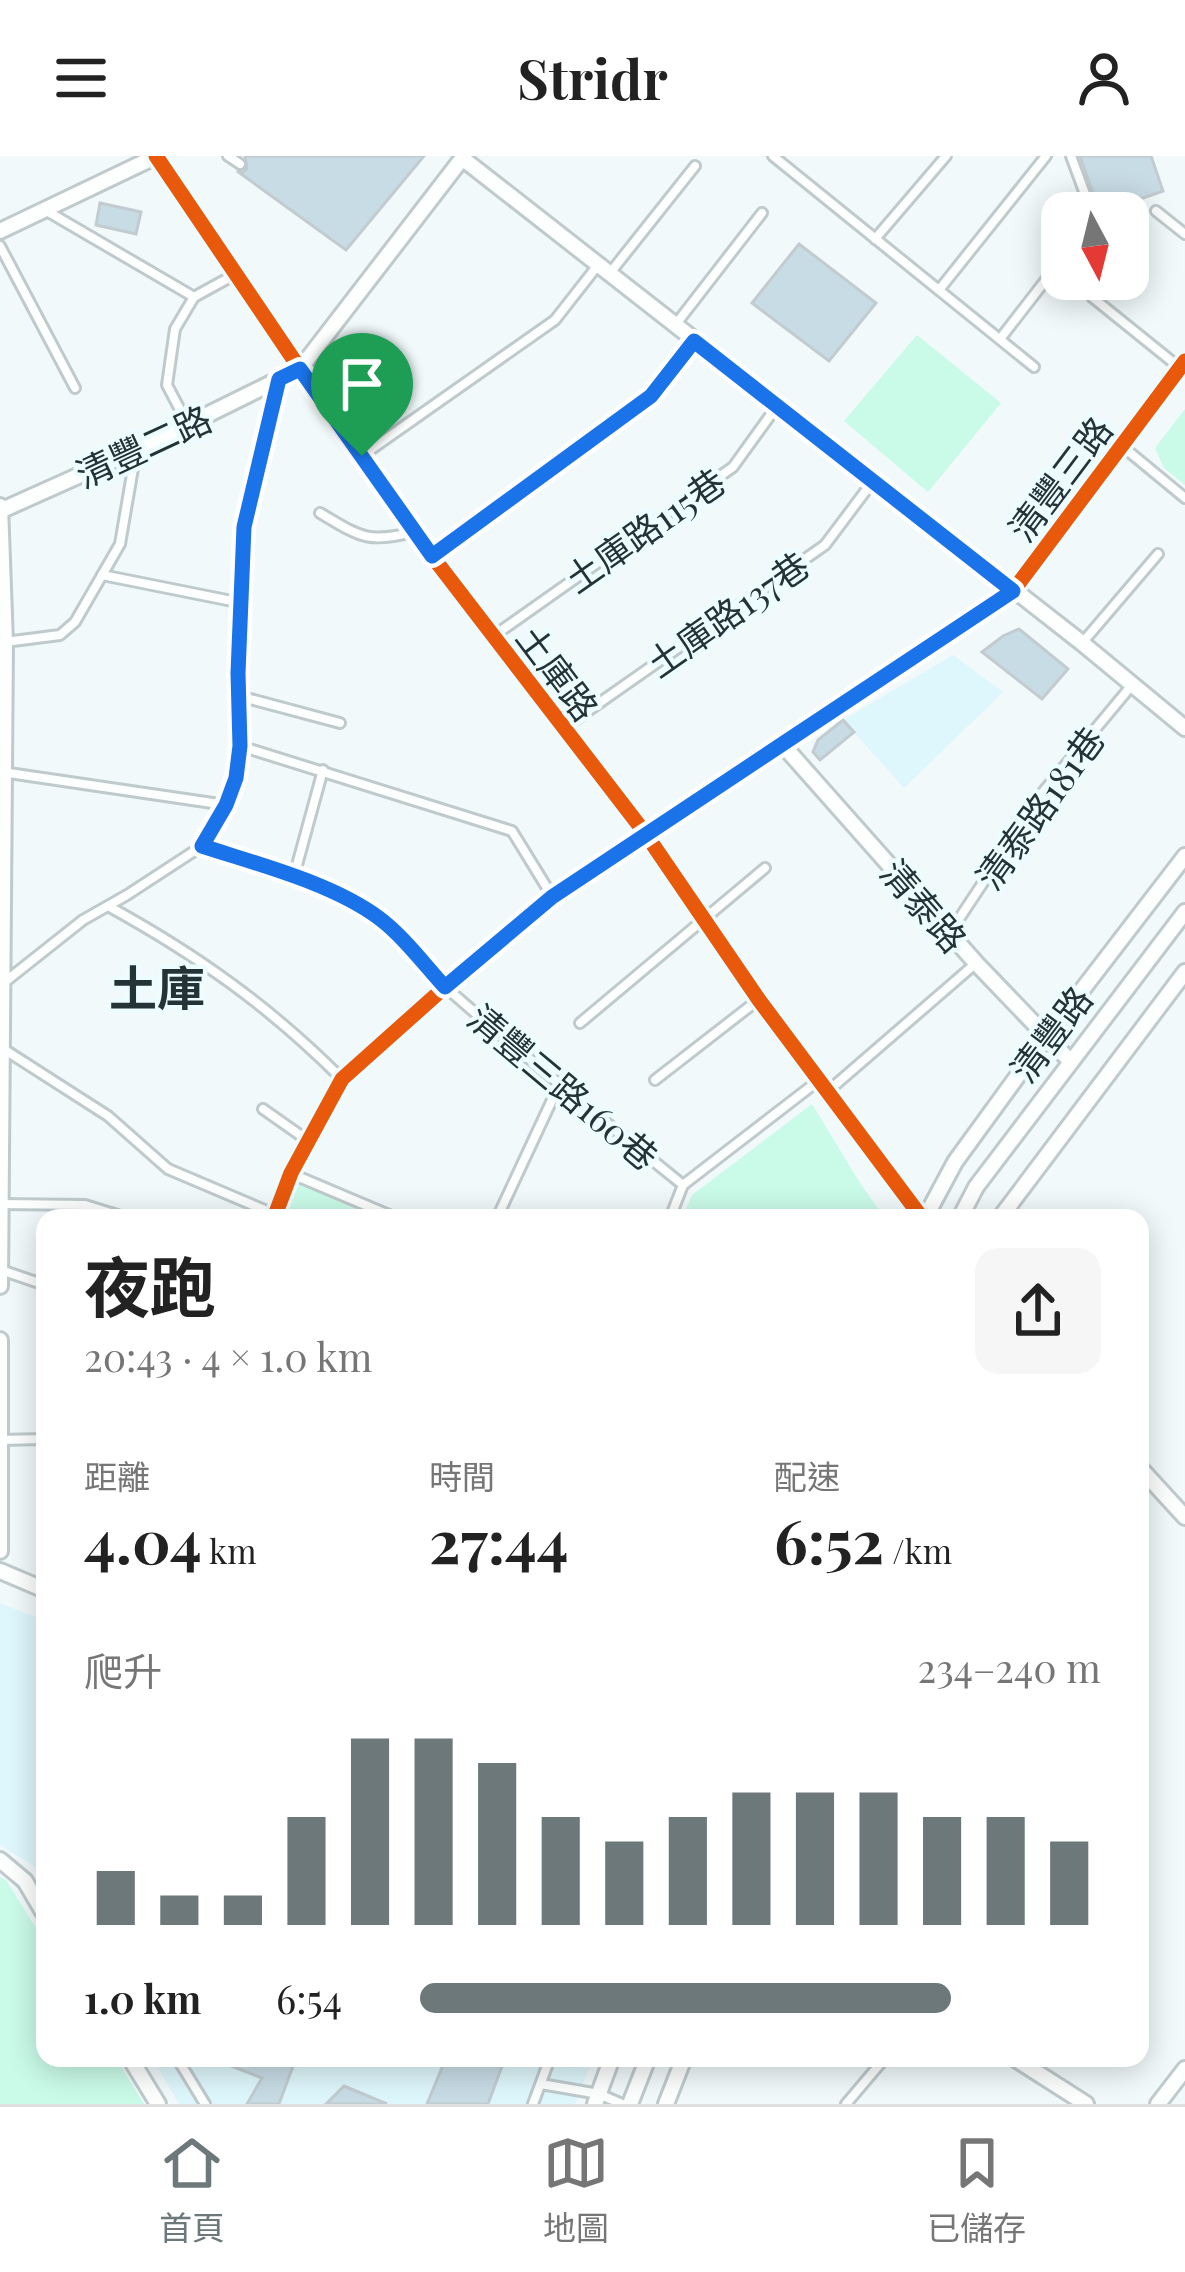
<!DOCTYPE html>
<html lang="zh-TW">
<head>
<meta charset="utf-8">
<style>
  body { margin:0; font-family:"Playfair Display","Noto Sans TC",serif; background:#f6f6f6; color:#222; height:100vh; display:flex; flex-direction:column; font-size:45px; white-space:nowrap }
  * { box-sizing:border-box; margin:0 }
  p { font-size:39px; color:#767676 }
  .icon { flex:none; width:66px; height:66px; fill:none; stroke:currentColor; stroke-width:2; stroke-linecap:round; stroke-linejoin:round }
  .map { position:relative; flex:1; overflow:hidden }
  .sheet { position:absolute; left:36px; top:1053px; width:1113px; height:858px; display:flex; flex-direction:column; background:#fff; border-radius:24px; box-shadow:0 6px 30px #0003 }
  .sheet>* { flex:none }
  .needle { width:78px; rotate:173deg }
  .tools { position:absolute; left:1041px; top:36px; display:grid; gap:24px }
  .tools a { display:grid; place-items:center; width:108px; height:108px; border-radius:24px; background:#fff; box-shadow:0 6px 30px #0003; font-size:60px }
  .pin { position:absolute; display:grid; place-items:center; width:102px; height:102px; color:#fff; margin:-123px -51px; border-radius:50% 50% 50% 0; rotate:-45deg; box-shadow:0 0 12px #0007 }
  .pin .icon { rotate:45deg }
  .round { display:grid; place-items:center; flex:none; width:126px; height:126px; border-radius:24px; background:#f6f6f6 }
  .headline { display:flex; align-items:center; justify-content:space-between; height:204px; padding:0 48px }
  h1 { font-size:66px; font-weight:700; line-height:90px }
  .metrics { display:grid; grid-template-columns:repeat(3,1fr); gap:18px; height:204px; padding:12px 48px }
  .metrics div { display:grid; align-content:center }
  .metrics b { font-size:60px; font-weight:700 }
  .metrics small { font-size:33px; font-weight:400 }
  .metrics p { font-size:33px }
  .chart { height:336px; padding:24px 48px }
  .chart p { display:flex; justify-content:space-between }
  .chart svg { width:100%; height:216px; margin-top:12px; stroke:#6c787a; stroke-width:6 }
  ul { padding:0 48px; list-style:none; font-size:39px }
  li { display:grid; grid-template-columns:192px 144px 1fr; align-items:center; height:90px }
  li i { height:30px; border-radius:15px; background:#6c787a }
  header { display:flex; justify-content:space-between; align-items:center; height:156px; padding:0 48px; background:#fff; font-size:54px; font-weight:700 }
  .menu { display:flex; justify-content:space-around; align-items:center; height:168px; border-top:3px solid #e0e0e0; background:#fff; font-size:33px; color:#767676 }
  .menu a { display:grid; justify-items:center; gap:6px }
  .menu .current { color:#6c787a }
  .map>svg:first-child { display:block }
</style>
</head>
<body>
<header><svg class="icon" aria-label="menu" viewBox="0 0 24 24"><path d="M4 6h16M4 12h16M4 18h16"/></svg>Stridr<svg class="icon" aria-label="person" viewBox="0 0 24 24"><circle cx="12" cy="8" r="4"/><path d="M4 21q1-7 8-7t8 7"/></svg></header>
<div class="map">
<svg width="1185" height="1948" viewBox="0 0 1185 1948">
  <rect width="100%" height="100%" fill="#f1f9fb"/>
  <g fill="#def7fc">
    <path d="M953 499 1003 536 904 632 843 564Z"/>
    <path d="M0 1447 45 1465V1717L0 1689Z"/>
    <path d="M152 1902H593L575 1948H179Z"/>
  </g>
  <g fill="#cafbe8">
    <path d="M917 179 1001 247 928 336 844 265Z"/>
    <path d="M1185 253V329L1164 312 1155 292Z"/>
    <path d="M812 948 860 1027 885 1062H682L692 1039Z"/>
    <path d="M291 1017 397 1062H275Z"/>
    <path d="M0 1721 6 1724 45 1787V1902H116L144 1948H0Z"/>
  </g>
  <g fill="#c8dce6" stroke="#c2ccd0" stroke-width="3">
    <path d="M245 0H424L346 94 237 15 243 16 247 12Z"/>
    <path d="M1080 0H1151L1163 35 1100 57Z"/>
    <path d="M100 47 141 56 136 78 96 69Z"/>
    <path d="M799 88 876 147 829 205 752 147Z"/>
    <path d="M1019 473 1068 513 1042 543 982 496 1003 480Z"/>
    <path d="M843 564 854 576 820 604 813 596 818 584Z"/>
    <path d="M211 1902H296L279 1948H247L262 1922Z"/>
    <path d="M446 1902H505L488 1948H427Z"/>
    <path d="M344 1930 387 1948H326Z"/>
  </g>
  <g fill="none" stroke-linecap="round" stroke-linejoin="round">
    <defs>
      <g id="service">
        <path d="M228 0 240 8"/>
        <path d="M773 0 1034 211"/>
        <path d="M1071 0 1092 57"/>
        <path d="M45 54 194 141 234 119"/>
        <path d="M1156 55 1185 78"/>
        <path d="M875 83 946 0"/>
        <path d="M0 90 75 232"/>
        <path d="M610 117 695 10"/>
        <path d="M939 134 1046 0"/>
        <path d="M1092 141 1180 212"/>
        <path d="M676 168 762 57"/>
        <path d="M1000 183 1062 103"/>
        <path d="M187 267 167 229 175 173 194 141"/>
        <path d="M1122 290 1185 342"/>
        <path d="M363 299 555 164 598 109"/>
        <path d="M320 357C359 380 367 388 413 376"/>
        <path d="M434 399 651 240 694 185"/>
        <path d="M102 419 242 447"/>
        <path d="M495 479 733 311 777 250"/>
        <path d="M5 486 60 479 75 466 120 388 136 295"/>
        <path d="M1083 486 1158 398"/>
        <path d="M239 540 340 567"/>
        <path d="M565 571 825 389 873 325"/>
        <path d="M240 590 512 675 552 740"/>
        <path d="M2 616 226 649"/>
        <path d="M202 690C255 707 337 729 380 762 406 783 425 813 450 835 526 902 605 966 683 1029"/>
        <path d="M294 720 323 614"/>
        <path d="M108 750C197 799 269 850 341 922"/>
        <path d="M951 775 1043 636 1132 529"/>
        <path d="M6 825 83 764 127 739 202 690 226 649 236 622 240 590 238 517 245 372 279 224"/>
        <path d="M580 867 765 712"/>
        <path d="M2 892 108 960 168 1013 274 1058"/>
        <path d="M655 924 758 844"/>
        <path d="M827 936 975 808"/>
        <path d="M263 953 307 984"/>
        <path d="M292 1018 396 1062"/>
        <path d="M1 1048 85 1049 127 1062"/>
        <path d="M497 1062 559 929"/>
        <path d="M670 1062 683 1029 818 925"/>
        <path d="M1 1114 45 1129"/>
        <path d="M0 1284 45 1283"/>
        <path d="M177 1902 205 1948"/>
        <path d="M541 1928 599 1938 622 1948"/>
        <path d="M533 1948 550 1902"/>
        <path d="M846 1948 885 1902"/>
      </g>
      <g id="minor">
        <path d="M156 0 300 213 432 400 645 677 759 844 922 1062"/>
        <path d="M462 2 1082 487 1185 572"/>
        <path d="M0 75 157 0"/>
        <path d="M0 350 5 486 0 1130"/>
        <path d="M2 354 136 294 300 213 464 0"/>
        <path d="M782 588 976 807 1071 906"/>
        <path d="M274 1062 291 1017 342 923 445 831 552 741 1013 435 1185 205"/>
        <path d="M925 1062 955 1006 1046 881 1185 700"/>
        <path d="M960 1062 976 1031 1185 756"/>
        <path d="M1000 1062 1185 816"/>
        <path d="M0 1184V1395"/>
        <path d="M1140 1312 1185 1361"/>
        <path d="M0 1415 45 1434"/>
        <path d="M0 1704 25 1725 45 1759"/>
        <path d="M130 1902 158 1948"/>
        <path d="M1014 1902 1086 1948"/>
        <path d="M595 1948 612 1902"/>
        <path d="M630 1948 648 1902"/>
        <path d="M666 1948 684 1902"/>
        <path d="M1158 1948 1185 1913"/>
      </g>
    </defs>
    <use href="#service" stroke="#bfcacc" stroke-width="14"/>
    <use href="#minor" stroke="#bfcacc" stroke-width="20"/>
    <use href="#service" stroke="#fdfefe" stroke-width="8"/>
    <use href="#minor" stroke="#fdfefe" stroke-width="14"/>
    <defs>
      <g id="cycleway">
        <path d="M156 0 300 213 432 400 645 677 759 844 922 1062"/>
        <path d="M274 1062 291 1017 342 923 445 831 552 741 1013 435 1185 205"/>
      </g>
    </defs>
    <use href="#cycleway" stroke="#edfcff" stroke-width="22"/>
    <use href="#cycleway" stroke="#e8590c" stroke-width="15"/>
  </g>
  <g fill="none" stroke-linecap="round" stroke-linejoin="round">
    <defs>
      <path id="route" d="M694 185 1013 435 552 741 445 831C424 808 403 780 379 762 332 727 257 708 202 690L226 649 236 622 240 590 238 517 244 371 279 223 300 213 432 400 651 240Z"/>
    </defs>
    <use href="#route" stroke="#fff" stroke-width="24"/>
    <use href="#route" stroke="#1a73e8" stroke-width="15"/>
  </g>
  <g text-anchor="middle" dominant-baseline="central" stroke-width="9" stroke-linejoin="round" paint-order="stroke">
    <g font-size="36" fill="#243335" stroke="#edfcff">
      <text transform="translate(143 289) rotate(-25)">清豐二路</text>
      <text transform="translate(1059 322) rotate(-53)">清豐三路</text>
      <text transform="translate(644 373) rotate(-35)">土庫路115巷</text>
      <text transform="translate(727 457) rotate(-35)">土庫路137巷</text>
      <text transform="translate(559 516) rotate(53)">土庫路</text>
      <text transform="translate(1039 651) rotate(-54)">清泰路181巷</text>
      <text transform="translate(925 749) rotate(49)">清泰路</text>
      <text transform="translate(1050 877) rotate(-53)">清豐路</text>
      <text transform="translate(564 930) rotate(40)">清豐三路160巷</text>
    </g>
    <g font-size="48" font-weight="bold" fill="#243335" stroke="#edfcff">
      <text x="157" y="830">土庫</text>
    </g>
  </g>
</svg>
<div class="tools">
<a><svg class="needle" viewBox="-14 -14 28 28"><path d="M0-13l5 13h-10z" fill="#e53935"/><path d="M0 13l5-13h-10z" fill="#767676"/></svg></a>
</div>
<div class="pin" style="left:362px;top:300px;background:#1e9e55"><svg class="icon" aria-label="arrive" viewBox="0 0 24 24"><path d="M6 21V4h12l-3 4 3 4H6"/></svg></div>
<section class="sheet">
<div class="headline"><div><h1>夜跑</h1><p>20:43 · 4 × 1.0 km</p></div><a class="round"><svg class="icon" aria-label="share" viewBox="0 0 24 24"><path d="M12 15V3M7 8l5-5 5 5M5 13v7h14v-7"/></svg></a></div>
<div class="metrics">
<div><p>距離</p><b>4.04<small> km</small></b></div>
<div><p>時間</p><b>27:44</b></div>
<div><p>配速</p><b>6:52<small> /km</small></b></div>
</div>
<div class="chart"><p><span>爬升</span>234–240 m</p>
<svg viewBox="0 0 160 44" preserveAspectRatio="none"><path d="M5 44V33M15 44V38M25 44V38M35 44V22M45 44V6M55 44V6M65 44V11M75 44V22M85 44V27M95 44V22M105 44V17M115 44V17M125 44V17M135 44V22M145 44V22M155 44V27"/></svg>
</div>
<ul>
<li><b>1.0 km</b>6:54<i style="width:78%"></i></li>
</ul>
</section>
</div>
<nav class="menu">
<a class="current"><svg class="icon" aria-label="home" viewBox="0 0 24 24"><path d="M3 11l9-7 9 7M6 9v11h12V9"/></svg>首頁</a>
<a><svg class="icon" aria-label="map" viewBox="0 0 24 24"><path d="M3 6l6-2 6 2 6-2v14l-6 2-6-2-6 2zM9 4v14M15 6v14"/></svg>地圖</a>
<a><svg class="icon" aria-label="saved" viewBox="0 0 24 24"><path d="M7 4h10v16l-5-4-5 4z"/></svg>已儲存</a>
</nav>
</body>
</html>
